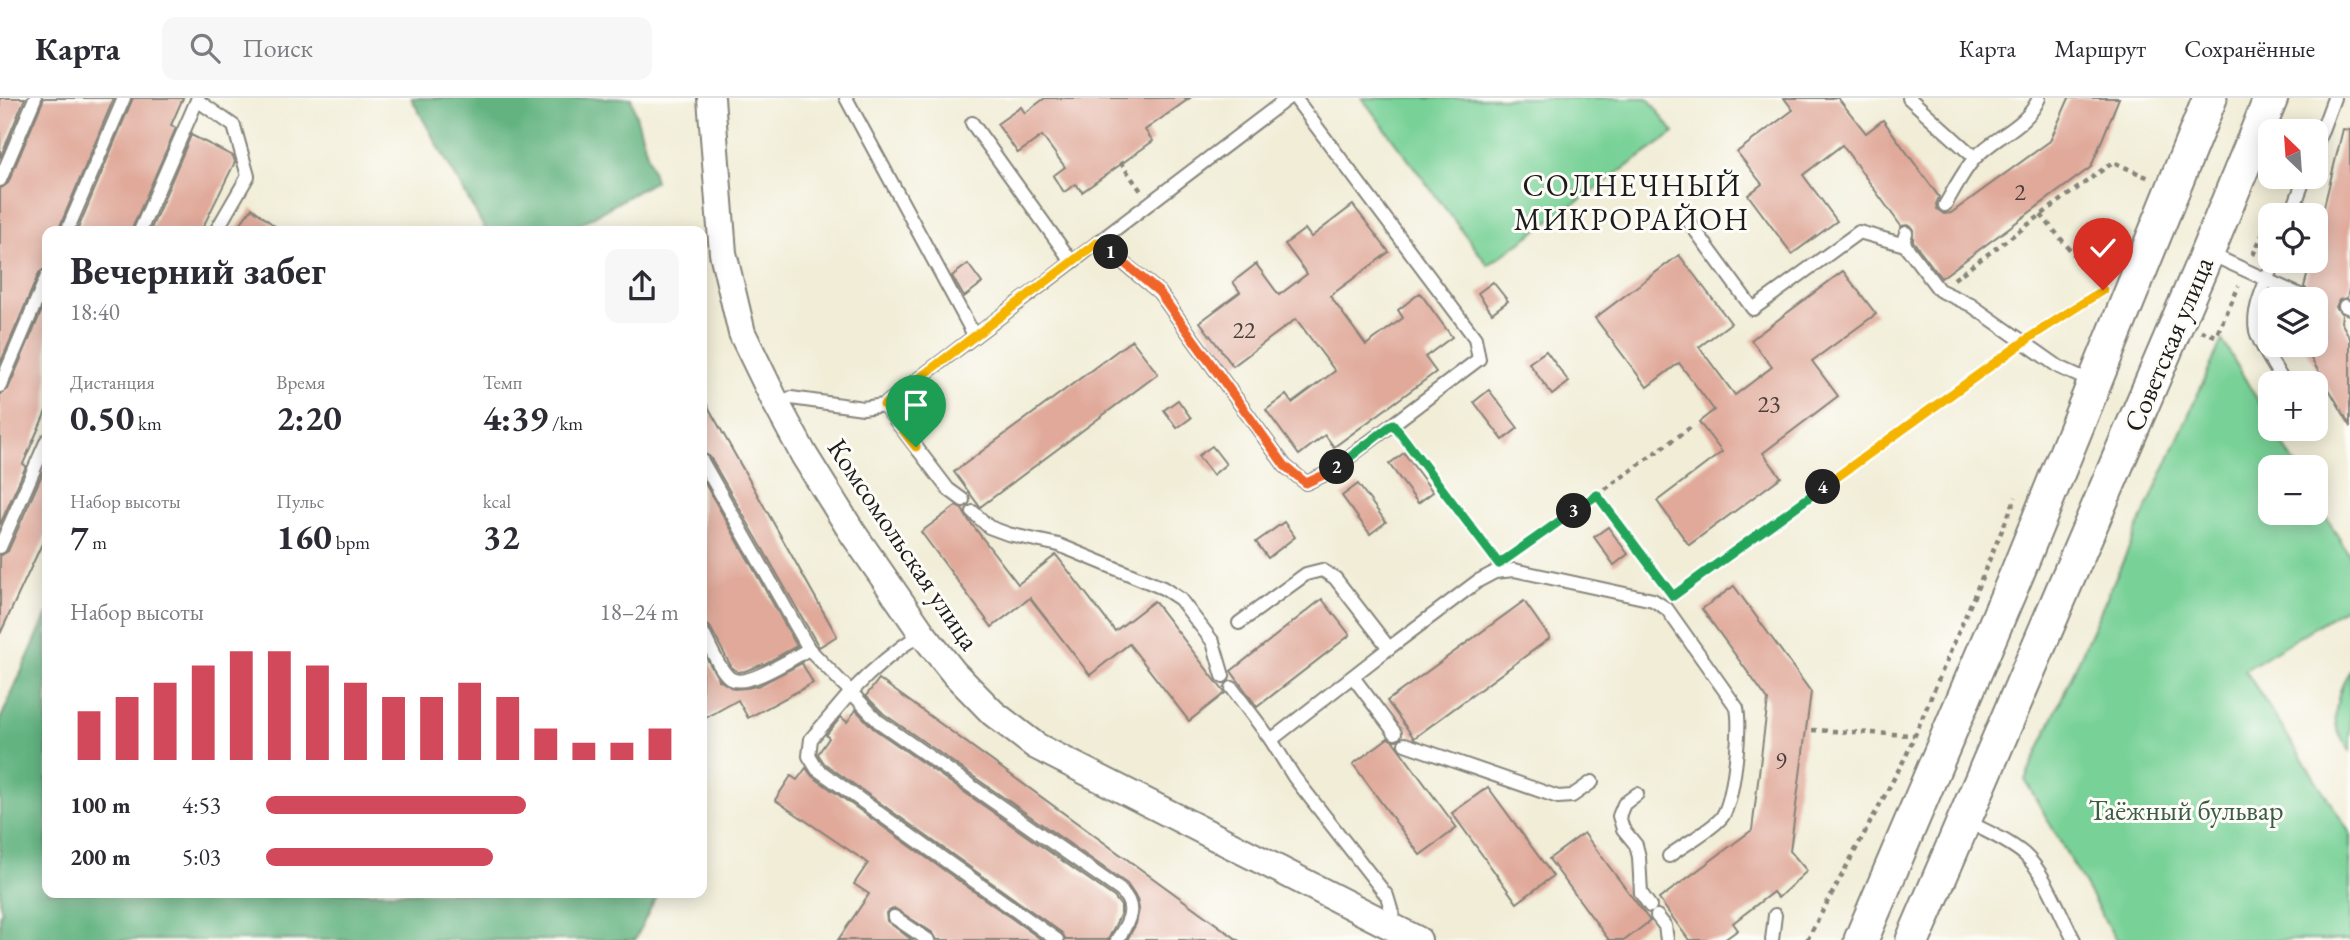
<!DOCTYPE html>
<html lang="ru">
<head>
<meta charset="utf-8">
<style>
  body { margin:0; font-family:"EB Garamond",serif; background:#f7f7f7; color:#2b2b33; height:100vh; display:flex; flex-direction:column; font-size:26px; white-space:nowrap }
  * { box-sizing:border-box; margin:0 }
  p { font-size:23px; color:#7c7c81 }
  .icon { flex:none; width:38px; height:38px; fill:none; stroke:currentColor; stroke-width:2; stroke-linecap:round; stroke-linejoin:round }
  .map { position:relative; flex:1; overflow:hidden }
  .sheet { position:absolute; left:42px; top:128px; width:665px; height:672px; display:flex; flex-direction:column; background:#fff; border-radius:14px; box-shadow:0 4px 18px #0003 }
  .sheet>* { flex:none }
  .needle { width:46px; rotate:335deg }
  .controls { position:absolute; left:2258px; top:21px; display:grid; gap:14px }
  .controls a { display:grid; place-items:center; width:70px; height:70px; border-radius:14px; background:#fff; box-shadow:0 4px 18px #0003; font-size:35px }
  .pin { position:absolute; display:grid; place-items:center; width:60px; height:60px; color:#fff; margin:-72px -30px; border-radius:50% 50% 50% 0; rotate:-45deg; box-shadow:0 0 7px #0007 }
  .pin .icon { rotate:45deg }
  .km { position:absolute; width:35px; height:35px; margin:-18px; border-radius:50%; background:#222; color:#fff; font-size:19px; line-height:35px; text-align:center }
  .round { display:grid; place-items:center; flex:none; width:74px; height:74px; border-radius:14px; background:#f7f7f7 }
  .head { display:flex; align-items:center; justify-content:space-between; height:119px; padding:0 28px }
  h1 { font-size:38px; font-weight:700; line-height:52px }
  .figures { display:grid; grid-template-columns:repeat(3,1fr); gap:10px; height:119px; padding:7px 28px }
  .figures div { display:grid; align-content:center }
  .figures b { font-size:35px; font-weight:700 }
  .figures small { font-size:19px; font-weight:400 }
  .figures p { font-size:19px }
  .chart { height:196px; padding:14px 28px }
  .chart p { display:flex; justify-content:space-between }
  .chart svg { width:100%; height:126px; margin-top:7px; stroke:#d1495b; stroke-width:6 }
  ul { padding:0 28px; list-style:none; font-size:23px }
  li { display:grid; grid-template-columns:112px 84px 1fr; align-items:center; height:52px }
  li i { height:18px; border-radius:9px; background:#d1495b }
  header { display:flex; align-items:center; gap:42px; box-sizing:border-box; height:98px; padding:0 35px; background:#fff; border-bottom:2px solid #e1e1e2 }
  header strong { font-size:33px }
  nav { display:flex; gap:38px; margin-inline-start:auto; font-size:24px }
  .search { width:490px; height:63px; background:#f7f7f7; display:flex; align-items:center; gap:18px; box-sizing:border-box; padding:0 24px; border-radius:14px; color:#7c7c81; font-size:26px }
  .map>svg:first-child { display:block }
</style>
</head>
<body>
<header>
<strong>Карта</strong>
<div class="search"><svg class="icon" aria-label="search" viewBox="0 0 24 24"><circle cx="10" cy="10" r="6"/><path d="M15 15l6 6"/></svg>Поиск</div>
<nav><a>Карта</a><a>Маршрут</a><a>Сохранённые</a></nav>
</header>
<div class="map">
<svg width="2350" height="842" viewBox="0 0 2350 842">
  <rect width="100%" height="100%" fill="#fdfcf7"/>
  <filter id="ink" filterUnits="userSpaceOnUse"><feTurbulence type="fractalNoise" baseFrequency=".0143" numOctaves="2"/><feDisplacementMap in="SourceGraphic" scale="14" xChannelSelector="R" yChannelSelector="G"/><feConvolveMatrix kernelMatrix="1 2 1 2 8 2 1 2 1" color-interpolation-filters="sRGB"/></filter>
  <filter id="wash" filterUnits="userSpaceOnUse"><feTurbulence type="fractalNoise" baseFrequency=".00686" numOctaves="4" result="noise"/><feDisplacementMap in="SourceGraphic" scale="28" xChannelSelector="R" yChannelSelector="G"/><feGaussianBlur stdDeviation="1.57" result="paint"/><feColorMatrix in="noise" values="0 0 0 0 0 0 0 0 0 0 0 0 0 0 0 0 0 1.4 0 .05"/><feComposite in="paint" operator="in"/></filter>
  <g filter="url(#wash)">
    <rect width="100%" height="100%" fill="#f1edd7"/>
    <g fill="#78d197" stroke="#4a765a" stroke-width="2">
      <path d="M1362 0H1648L1674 35 1488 167Z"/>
      <path d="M2222 242 2270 323V331H2274L2297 369H2270V415H2315V401L2350 458V507L2245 572 2350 735V842H2116L2025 682Z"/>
      <path d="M2350 573V653C2346 647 2340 640 2338 633 2331 619 2340 585 2350 573Z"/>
    </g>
    <g fill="#62b380" stroke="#3f684e" stroke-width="2">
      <path d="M411 0H631L655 83 568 133H486Z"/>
      <path d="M47 516V794L658 795 635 842H0V815L2 814 0 806V622Z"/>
    </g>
    <g id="blocks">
      <g fill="#e0a99a">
        <path d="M0 0H25L0 60Z"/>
        <path d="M44 0H114L58 133H47V169L39 175 0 266V91L8 85Z"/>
        <path d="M133 0H183L171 27 176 30 131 133H77Z"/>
        <path d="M1045 0H1190L1145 32 1153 43 1082 94 1076 86 1064 94 1053 78 1065 69 1042 38 1018 55 997 26 1021 9 1025 15Z"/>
        <path d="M1784 0H1838L1866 35 1883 22 1939 99 1936 106 1937 111 1944 116 1951 115 2050 43 2069 0H2119L2091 69 1941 180 1913 143V130L1908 127 1901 128 1842 47 1803 77 1837 123 1792 156 1748 97 1762 86 1737 54 1793 12Z"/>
        <path d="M2343 31 2350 32V187L2347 200 2339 202 2336 209 2342 216 2341 224 2350 240V327L2303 247H2315V201H2310L2309 194 2304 189 2311 163H2315V145Z"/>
        <path d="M191 37 233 58 235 64 201 133H150Z"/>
        <path d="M1353 107 1389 154 1330 198 1366 247 1403 220 1398 212 1420 195 1452 239 1425 259 1436 274 1334 349 1325 337 1299 357 1266 312 1286 297 1292 305 1335 273 1296 221 1233 268 1200 224 1240 194 1233 184 1256 166 1279 197 1307 176 1285 146 1305 131 1311 139Z"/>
        <path d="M252 110 281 133H235Z"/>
        <path d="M1679 157 1731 225 1699 249 1735 297 1772 269 1751 242 1843 173 1876 216 1812 263 1838 298 1763 355 1781 379 1689 447 1657 403 1722 354 1699 324 1714 312 1679 265 1647 289 1595 220Z"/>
        <path d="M968 166 982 185 964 199 952 178Z"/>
        <path d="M1493 184 1508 203 1492 215 1478 195Z"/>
        <path d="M47 200V311L23 366 26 368 0 427V297L8 291Z"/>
        <path d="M1132 242 1158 276 980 409 954 374Z"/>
        <path d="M1546 253 1569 284 1552 297 1529 265Z"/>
        <path d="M1489 292 1518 330 1503 342 1474 304Z"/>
        <path d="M702 298 837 538 819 549 710 359 702 354Z"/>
        <path d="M1178 302 1191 320 1177 330 1164 312Z"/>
        <path d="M1212 348 1226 366 1213 377 1198 358Z"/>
        <path d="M1404 355 1433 394 1418 405 1389 366Z"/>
        <path d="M43 374 47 375V435L0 536V458L8 453Z"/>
        <path d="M702 380 797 548 766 565 745 573 738 574 732 570 710 529 702 524Z"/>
        <path d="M1358 386 1386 424 1370 436 1342 398Z"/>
        <path d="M956 408 962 411 967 420 1018 486 1056 457 1115 533 1154 503 1225 595 1189 623 1129 546 1090 577 1030 500 992 529 921 434Z"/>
        <path d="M1284 424 1295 439 1268 460 1256 444Z"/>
        <path d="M1608 429 1628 456 1614 467 1594 439Z"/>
        <path d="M1734 488 1811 594 1790 753 1807 773 1778 800 1773 794 1733 825 1738 832 1724 842H1689L1659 801 1752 732 1768 602 1702 511Z"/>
        <path d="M1322 501 1350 537 1257 609 1231 573Z"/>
        <path d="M1524 503 1550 540 1414 640 1387 603Z"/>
        <path d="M702 552 719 582 734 591 748 590 760 587 802 565 813 585 748 620 738 602 702 622Z"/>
        <path d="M879 581 1238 842H1127L1136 826 1139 811 1137 801 1127 786 884 616 866 598Z"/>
        <path d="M856 612 873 630 1114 799 1121 808V815L1108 842H1066L1062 835 824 665 818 656 829 640 826 637 841 619 847 624Z"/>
        <path d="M1388 640 1393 643 1457 730 1420 757 1353 666Z"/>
        <path d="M806 670 812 678 1042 842H937L933 835 894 810 886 815 887 823 912 842H838L869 796 854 786 868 765 775 702 791 678 797 682Z"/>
        <path d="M1488 689 1553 778 1517 805 1452 715Z"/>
        <path d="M1584 735 1650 823 1625 842H1609L1549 761Z"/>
      </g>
    </g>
  </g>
  <g filter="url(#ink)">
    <use href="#blocks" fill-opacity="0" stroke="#86847a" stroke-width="2"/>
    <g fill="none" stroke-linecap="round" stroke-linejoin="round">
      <defs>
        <g id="service">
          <path d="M846 0 974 237"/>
          <path d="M1909 0 1975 60"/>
          <path d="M197 2 234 28 248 78 216 133"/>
          <path d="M972 25 1072 164"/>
          <path d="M2315 51 2334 0"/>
          <path d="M0 82 35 0"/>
          <path d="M1945 107C1954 92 1963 73 1975 60 1996 37 2026 30 2039 0"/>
          <path d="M1684 117 1753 211 1859 134 1905 147"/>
          <path d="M2291 117 2305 79"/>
          <path d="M67 133 124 0"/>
          <path d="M140 133 198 0"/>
          <path d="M1906 135 1904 141 1905 147 1939 192 1971 207 2059 269 2092 284"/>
          <path d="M1098 144 1159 194 1285 368 1306 385 1328 375 1479 261 1475 240 1295 0"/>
          <path d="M2208 155 2302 198"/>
          <path d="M2274 163C2267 183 2251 211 2256 233 2261 250 2274 267 2283 283"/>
          <path d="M2345 208 2350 210"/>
          <path d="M0 288 47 178"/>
          <path d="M776 305 791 300 863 310 884 307 1288 0"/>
          <path d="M884 307 948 391 963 402"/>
          <path d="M702 363 809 551 851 594C873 571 895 552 922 535"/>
          <path d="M973 414 989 429 1008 436 1059 447 1163 490 1180 501 1213 544 1223 578"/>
          <path d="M0 449 47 342"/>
          <path d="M1239 525 1306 476 1322 472 1335 480 1389 550 1271 642 1294 679 1387 798 1396 828"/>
          <path d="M702 533C709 546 719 572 730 580 745 592 794 559 809 551"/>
          <path d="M1389 550 1478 483 1495 474 1514 472 1653 502 1667 511 1737 610C1741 631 1734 702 1722 719 1713 731 1682 748 1669 758"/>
          <path d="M1353 579 1395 635"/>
          <path d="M1232 590 1271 642"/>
          <path d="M1405 646 1558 699 1572 698 1592 684"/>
          <path d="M1637 696 1624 706 1619 718 1623 731 1636 747 1639 759 1641 795 1650 808"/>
          <path d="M1966 723C1986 733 2007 742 2024 756 2046 776 2060 816 2074 842"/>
          <path d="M1657 818 1665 828 1667 842"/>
          <path d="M894 819 928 842"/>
          <path d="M1057 842 817 671 809 658 811 641 851 594 878 623 1120 792C1139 810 1128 824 1117 842"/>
          <path d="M1772 842 1775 817"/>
        </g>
        <path id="minor" d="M711 0 723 155 742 235 776 305 804 357 852 434 922 535 954 575 993 615 1036 648 1418 842"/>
        <g id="tertiary">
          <path d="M1861 842 2018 473 2210 0"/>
          <path d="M1913 842 2207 155 2271 0"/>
        </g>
      </defs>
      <use href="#service" stroke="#86847a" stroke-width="16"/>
      <use href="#minor" stroke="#86847a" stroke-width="30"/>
      <use href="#tertiary" stroke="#86847a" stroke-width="37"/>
      <g stroke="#86847a" stroke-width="4.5" stroke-dasharray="5 5" stroke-linecap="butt">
        <path d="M1120 64 1141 93"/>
        <path d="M2041 117 2103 191"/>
        <path d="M2253 157 2270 120"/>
        <path d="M1954 181 2113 64 2149 80"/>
        <path d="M2201 233 2216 238 2239 188"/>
        <path d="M2036 235 2103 193"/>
        <path d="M1403 338 1492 457"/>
        <path d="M1597 397 1694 327"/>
        <path d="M1514 456 1597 397 1666 488"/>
        <path d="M1673 497 2009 254"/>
        <path d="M1812 632 1914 637"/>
        <path d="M1807 842 1906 658 2016 399"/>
      </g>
      <use href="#service" stroke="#fff" stroke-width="12"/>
      <use href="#minor" stroke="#fff" stroke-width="26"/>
      <use href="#tertiary" stroke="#fff" stroke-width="33"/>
    </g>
  </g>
  <g fill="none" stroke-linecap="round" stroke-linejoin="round" filter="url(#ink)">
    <defs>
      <path id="split-1" d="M916 349 884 307 1098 144 1111 154"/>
      <path id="split-2" d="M1111 154 1159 194 1285 368 1306 385 1328 375 1337 369"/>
      <path id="split-3" d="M1337 369 1393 326 1499 466 1574 413"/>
      <path id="split-4" d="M1574 413 1597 397 1673 498 1823 389"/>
      <path id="split-5" d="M1823 389 2032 238 2103 192"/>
    </defs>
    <use href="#split-1" stroke="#fff" stroke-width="14"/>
    <use href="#split-2" stroke="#fff" stroke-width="14"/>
    <use href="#split-3" stroke="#fff" stroke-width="14"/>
    <use href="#split-4" stroke="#fff" stroke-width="14"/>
    <use href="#split-5" stroke="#fff" stroke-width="14"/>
    <use href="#split-1" stroke="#f5b400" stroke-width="9"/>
    <use href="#split-2" stroke="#f0652b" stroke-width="9"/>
    <use href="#split-3" stroke="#22a559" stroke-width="9"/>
    <use href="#split-4" stroke="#22a559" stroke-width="9"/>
    <use href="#split-5" stroke="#f5b400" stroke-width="9"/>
  </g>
  <g text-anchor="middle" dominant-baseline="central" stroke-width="6" stroke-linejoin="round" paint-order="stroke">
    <g font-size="24" fill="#4d3f3c">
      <text x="2020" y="93">2</text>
      <text x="1244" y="231">22</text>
      <text x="1769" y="305">23</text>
      <text x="1781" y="662">9</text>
    </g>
    <g font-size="28" fill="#1c1c1c" stroke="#fdfcf7">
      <text transform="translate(2168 246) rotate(-67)">Советская улица</text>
      <text transform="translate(904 446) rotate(56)">Комсомольская улица</text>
    </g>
    <g font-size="28" fill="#3c5b47" stroke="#fdfcf7">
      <text x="2186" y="712">Таёжный бульвар</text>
    </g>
    <g font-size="30" letter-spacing="2" fill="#1c1c1c" stroke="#fdfcf7">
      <text x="1632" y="87">СОЛНЕЧНЫЙ<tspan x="1632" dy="34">МИКРОРАЙОН</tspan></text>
    </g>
  </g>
</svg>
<div class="controls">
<a><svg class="needle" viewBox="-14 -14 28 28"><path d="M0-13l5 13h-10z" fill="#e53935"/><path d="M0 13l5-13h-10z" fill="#7c7c81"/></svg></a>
<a><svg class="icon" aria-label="locate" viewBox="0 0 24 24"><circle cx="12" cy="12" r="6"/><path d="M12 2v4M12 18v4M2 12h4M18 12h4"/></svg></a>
<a><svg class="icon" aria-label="layers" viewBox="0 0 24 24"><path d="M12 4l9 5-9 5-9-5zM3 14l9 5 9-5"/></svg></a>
<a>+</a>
<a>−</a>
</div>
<div class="pin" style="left:916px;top:349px;background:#1e9e55"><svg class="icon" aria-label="arrive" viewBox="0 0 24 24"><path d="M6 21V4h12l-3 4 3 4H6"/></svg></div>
<div class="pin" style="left:2103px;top:192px;background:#d93025"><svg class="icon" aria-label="check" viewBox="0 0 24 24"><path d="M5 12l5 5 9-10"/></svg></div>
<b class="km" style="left:1111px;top:154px">1</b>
<b class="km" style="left:1337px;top:369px">2</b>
<b class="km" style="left:1574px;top:413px">3</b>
<b class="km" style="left:1823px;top:389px">4</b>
<section class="sheet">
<div class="head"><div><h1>Вечерний забег</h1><p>18:40</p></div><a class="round"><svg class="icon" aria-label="share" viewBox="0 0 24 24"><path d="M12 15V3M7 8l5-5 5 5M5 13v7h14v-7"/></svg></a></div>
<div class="figures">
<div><p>Дистанция</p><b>0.50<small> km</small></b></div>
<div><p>Время</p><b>2:20</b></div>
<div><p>Темп</p><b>4:39<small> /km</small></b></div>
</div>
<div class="figures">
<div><p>Набор высоты</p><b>7<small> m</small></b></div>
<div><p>Пульс</p><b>160<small> bpm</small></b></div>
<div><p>kcal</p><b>32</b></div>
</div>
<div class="chart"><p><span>Набор высоты</span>18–24 m</p>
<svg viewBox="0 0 160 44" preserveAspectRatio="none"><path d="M5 44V27M15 44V22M25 44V17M35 44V11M45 44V6M55 44V6M65 44V11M75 44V17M85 44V22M95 44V22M105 44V17M115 44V22M125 44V33M135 44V38M145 44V38M155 44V33"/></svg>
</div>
<ul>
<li><b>100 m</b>4:53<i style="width:63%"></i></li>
<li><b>200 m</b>5:03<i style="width:55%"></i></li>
</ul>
</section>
</div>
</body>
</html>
